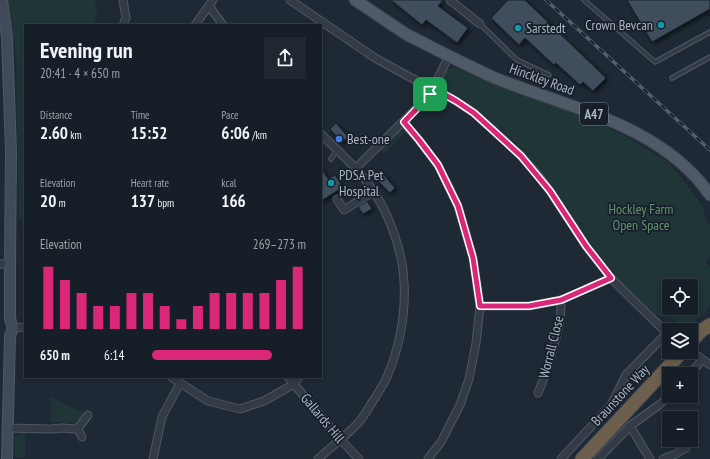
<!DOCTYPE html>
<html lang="en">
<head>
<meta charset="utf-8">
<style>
  body { margin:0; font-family:"PT Sans Narrow",sans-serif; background:#1f2730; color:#f1f3f6; height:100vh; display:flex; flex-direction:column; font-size:15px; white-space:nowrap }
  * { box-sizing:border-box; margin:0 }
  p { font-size:13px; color:#9ea2a8 }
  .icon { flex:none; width:22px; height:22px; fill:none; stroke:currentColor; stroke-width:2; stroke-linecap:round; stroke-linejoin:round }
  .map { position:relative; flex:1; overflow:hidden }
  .sheet { position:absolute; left:24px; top:24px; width:298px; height:354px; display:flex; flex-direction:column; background:#161f28; border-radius:0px; box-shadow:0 2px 6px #0003,0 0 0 1px #353d45 }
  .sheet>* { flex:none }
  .tools { position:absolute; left:662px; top:279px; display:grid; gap:8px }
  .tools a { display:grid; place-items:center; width:36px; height:36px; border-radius:0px; background:#161f28; box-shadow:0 2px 6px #0003,0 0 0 1px #353d45; font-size:20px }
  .pin { position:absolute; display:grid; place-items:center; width:34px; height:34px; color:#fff; margin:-17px; border-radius:8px; box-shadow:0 2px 6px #0006 }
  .round { display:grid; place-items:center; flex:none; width:42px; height:42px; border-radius:0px; background:#1f2730 }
  .head { display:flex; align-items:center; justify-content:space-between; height:68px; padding:0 16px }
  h1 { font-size:22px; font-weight:600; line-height:30px }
  .figures { display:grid; grid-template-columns:repeat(3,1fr); gap:6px; height:68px; padding:4px 16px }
  .figures div { display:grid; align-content:center }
  .figures b { font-size:17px; font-weight:600 }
  .figures small { font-size:11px; font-weight:400 }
  .figures p { font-size:11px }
  .chart { height:112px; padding:8px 16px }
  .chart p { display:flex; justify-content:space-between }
  .chart svg { width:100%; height:72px; margin-top:4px; stroke:#db2777; stroke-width:6 }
  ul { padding:0 16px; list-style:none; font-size:13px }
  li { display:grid; grid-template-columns:64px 48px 1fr; align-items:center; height:30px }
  li i { height:10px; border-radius:5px; background:#db2777 }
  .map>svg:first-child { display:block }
</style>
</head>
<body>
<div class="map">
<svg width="710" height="459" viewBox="0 0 710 459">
  <defs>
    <filter id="shadow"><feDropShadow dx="2" dy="2" stdDeviation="2" flood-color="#0009"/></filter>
  </defs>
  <rect width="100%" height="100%" fill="#1e2935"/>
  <g fill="#203536" fill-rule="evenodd">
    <path d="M8 0H95L97 15 92 25H25V220H19L16 54Z"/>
    <path d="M454 67 597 122 625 136 664 159 670 164 681 177 704 208V215L710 226V256L706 262 710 267V304L705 312 687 328C680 323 672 320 665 314L664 317 654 314 615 275 596 252 560 197 546 178 530 159 511 138 487 118 468 104 446 91C440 86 440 79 445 73 447 70 451 69 454 67ZM669 286H691V308H669Z"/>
    <path d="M398 131H407L384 153 380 149Z"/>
    <path d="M51 397 84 413 77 422 75 423 59 422 51 423Z"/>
    <path d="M22 433H25V457H15L14 438 16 436Z"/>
  </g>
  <g fill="#414e5d" stroke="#19222c" filter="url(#shadow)">
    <path d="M391 0H443L438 6 468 28 457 43 426 20 422 25Z"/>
    <path d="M508 0H525L606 78 593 91 583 82 580 85 556 63 554 65 525 38 519 45 491 18Z"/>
    <path d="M627 0H710V9L652 42Z"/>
    <path d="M336 123 348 137 342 142 330 129Z"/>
    <path d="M321 168 328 179 335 175 343 187 321 201Z"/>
    <path d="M383 174 395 188 390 193 377 180Z"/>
    <path d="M367 201 372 209 363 214 358 207Z"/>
  </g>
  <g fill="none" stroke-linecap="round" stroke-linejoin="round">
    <defs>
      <g id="lane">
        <path d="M584 0 655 62 710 32"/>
        <path d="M480 24 517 60 549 75"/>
        <path d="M672 78 710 57"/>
        <path d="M331 159 337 150"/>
      </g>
      <g id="street">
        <path d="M290 0 375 58 404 74 456 101 474 113 491 128 521 156 538 175 550 191 586 246 611 278 632 299 669 335"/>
        <path d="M450 0 480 24"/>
        <path d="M209 6 223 25"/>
        <path d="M123 25 126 18 123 0"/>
        <path d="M195 25 213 0"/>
        <path d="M403 122 419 140 438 165 458 206 473 258 480 306 476 343 469 379 460 405 441 442 428 459"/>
        <path d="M356 168 426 99 430 94 449 56"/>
        <path d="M337 199 344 210 374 191"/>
        <path d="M0 264H10"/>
        <path d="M480 306H529L561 300 611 278"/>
        <path d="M13 328 25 327"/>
        <path d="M691 351 710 365"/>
        <path d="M690 374 702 360"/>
        <path d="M171 377 208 401 240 409 264 401 294 384 299 377"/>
        <path d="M288 377 340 439 359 459"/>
        <path d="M538 393C547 372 554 348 559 325 561 317 561 308 561 300"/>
        <path d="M630 426 650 459"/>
        <path d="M7 428 50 429 63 428 75 429 80 426 88 415"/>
        <path d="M77 428 82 437"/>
        <path d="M153 459 162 417 180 383"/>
        <path d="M318 459C331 447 346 436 358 423 365 416 369 406 375 398 378 392 383 386 386 379 399 350 406 315 404 282 403 253 390 216 374 192 359 169 339 152 321 134"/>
        <path d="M561 459 611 405 626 375 667 333"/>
        <path d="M598 459 630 426 659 405 669 396"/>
        <path d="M663 459 676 454 686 448"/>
      </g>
      <path id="secondary" d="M2 0 7 37 11 152 10 264V319L13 328 10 336 7 459"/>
      <path id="primary" d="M355 0C372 11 389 23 406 34 415 39 426 44 435 49 455 59 475 69 495 78 569 108 662 125 710 195"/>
      <g id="highway">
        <path d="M691 342 701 331 710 325"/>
        <path d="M582 459 682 352"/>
      </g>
    </defs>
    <use href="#lane" stroke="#4f5864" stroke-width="5.5"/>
    <use href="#street" stroke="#4f5864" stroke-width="9"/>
    <use href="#secondary" stroke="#4f5864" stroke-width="12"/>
    <use href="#primary" stroke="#3b444f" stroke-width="13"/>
    <use href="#highway" stroke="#3c4550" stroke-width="15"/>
    <use href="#lane" stroke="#323b46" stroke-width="3.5"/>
    <use href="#street" stroke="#323b46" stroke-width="7"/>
    <use href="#secondary" stroke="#404a59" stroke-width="10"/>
    <use href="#primary" stroke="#4f5a66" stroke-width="11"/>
    <use href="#highway" stroke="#6c5f4e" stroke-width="13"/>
    <defs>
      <path id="rail" d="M546 0 710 150"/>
    </defs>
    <use href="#rail" stroke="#535f6d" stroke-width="3.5"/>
    <use href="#rail" stroke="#17202a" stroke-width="2" stroke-dasharray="6" stroke-linecap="butt"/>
  </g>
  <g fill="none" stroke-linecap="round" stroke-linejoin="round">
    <defs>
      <path id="route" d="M433 88 456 101 474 113 521 156 550 191 586 246 611 278 561 300 529 306H480L473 258 458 206 438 165 419 140 404 122 426 99Z"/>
    </defs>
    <use href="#route" stroke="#fff" stroke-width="8"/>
    <use href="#route" stroke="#db2777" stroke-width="5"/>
  </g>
  <g fill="#0f9aa8" stroke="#17202a" stroke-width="1.5">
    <circle cx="661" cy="25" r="4"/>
    <circle cx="518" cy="28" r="4"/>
    <circle cx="331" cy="183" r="4"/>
  </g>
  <circle fill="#3f7fe0" stroke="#17202a" stroke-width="1.5" cx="339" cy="139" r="4"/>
  <g text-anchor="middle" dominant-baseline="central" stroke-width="3.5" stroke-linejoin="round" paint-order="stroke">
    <rect fill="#17202a" stroke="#7f8895" stroke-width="1" x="580" y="103" width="28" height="22" rx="3"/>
    <g font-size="13" font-weight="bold" fill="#abb5c3">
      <text x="594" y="114">A47</text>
    </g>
    <g font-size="14" fill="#abb5c3" stroke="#17202a" text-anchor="start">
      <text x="653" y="25" text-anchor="end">Crown Bevcan</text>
      <text x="526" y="28">Sarstedt</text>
      <text x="347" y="139">Best-one</text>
      <text x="339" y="175">PDSA Pet<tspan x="339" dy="16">Hospital</tspan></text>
    </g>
    <g font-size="14" fill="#abb5c3" stroke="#17202a">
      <text transform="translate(542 79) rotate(20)">Hinckley Road</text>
      <text transform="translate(551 347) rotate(-76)">Worrall Close</text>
      <text transform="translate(620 395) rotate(-47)">Braunstone Way</text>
      <text transform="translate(323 418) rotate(50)">Gallards Hill</text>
    </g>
    <g font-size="14" fill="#63936c" stroke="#17202a">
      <text x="641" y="209">Hockley Farm<tspan x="641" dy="16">Open Space</tspan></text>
    </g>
  </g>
</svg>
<div class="tools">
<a><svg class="icon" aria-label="locate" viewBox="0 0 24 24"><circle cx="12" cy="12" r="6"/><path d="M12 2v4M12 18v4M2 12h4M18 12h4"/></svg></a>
<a><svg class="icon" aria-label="layers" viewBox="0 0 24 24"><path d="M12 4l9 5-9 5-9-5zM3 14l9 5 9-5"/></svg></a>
<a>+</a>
<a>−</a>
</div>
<div class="pin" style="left:430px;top:94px;background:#1e9e55"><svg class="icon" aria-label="arrive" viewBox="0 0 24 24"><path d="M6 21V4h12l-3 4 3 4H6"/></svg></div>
<section class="sheet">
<div class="head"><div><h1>Evening run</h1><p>20:41 · 4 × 650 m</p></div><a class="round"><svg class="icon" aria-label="share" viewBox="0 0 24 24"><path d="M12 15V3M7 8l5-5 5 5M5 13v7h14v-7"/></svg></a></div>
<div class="figures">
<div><p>Distance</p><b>2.60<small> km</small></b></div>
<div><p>Time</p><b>15:52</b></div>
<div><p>Pace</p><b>6:06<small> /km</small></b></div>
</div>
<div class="figures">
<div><p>Elevation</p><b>20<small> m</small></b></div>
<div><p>Heart rate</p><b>137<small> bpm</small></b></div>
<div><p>kcal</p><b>166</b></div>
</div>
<div class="chart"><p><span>Elevation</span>269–273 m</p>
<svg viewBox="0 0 160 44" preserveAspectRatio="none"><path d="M5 44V6M15 44V14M25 44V22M35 44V30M45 44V30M55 44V22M65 44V22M75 44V30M85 44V38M95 44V30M105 44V22M115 44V22M125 44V22M135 44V22M145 44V14M155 44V6"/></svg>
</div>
<ul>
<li><b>650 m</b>6:14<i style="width:78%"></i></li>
</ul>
</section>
</div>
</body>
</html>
